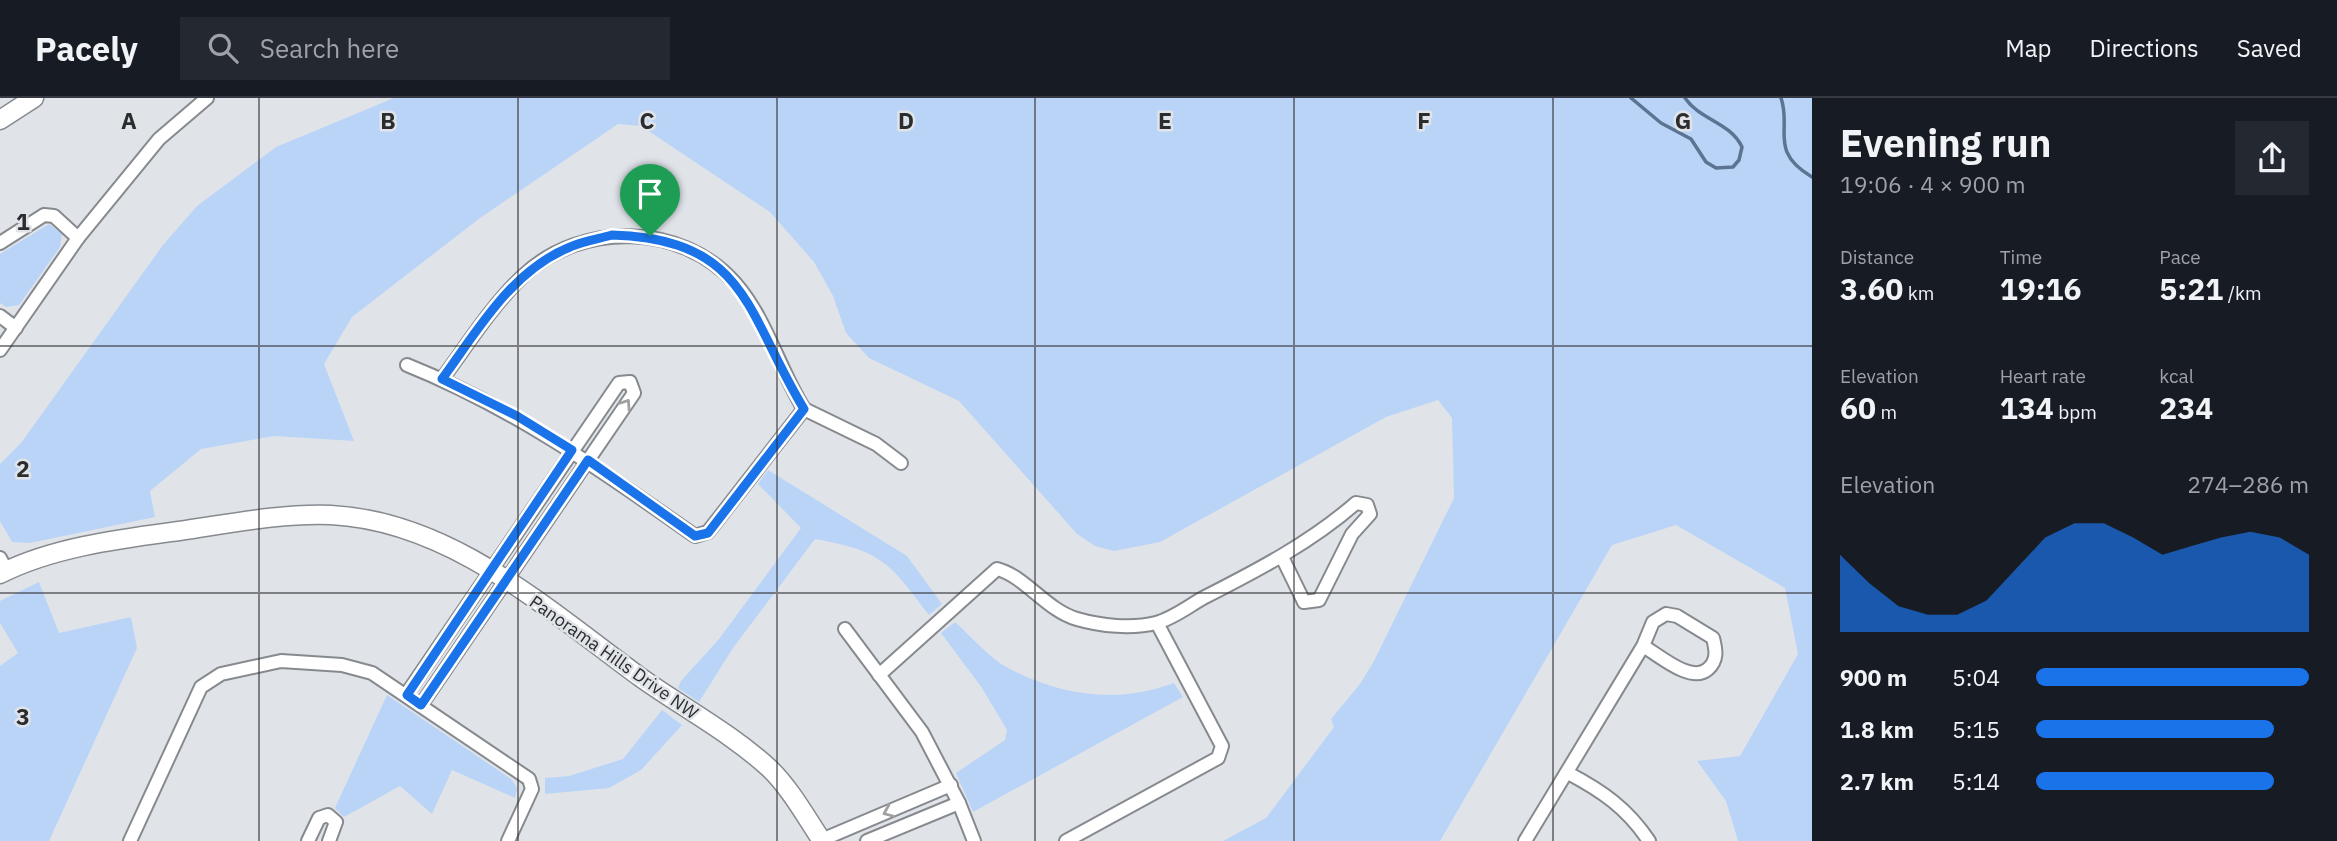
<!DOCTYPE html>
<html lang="en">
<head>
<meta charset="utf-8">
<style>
  body { margin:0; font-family:"IBM Plex Sans",sans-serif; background:#242831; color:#f1f3f6; height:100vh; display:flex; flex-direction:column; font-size:26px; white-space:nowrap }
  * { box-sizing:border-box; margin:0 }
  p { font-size:23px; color:#9ea1a6 }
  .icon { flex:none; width:38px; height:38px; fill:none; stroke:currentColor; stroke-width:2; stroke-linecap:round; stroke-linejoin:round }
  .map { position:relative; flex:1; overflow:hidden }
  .drawer { display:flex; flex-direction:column; background:#171b24; width:525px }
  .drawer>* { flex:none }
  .pin { position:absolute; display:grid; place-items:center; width:60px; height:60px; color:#fff; margin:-72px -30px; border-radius:50% 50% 50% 0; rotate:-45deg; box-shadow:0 0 7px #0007 }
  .pin .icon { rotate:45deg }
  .round { display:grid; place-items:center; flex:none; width:74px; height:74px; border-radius:0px; background:#242831 }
  .overview { display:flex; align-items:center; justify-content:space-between; height:119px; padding:0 28px }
  h1 { font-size:38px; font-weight:700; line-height:52px }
  .stats { display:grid; grid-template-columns:repeat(3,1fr); gap:10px; height:119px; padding:7px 28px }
  .stats div { display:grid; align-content:center }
  .stats b { font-size:30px; font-weight:700 }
  .stats small { font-size:19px; font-weight:400 }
  .stats p { font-size:19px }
  .chart { height:196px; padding:14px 28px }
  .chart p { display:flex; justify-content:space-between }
  .chart svg { width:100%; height:126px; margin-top:7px; fill:#1a73e8; opacity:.7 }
  ul { padding:0 28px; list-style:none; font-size:23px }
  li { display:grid; grid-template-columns:112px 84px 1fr; align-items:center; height:52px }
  li i { height:18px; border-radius:9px; background:#1a73e8 }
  header { display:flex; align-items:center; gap:42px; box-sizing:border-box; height:98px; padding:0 35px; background:#171b24; border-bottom:2px solid #363941 }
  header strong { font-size:33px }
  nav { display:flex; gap:38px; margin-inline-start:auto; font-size:24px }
  .search { width:490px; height:63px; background:#242831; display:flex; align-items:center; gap:18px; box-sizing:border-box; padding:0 24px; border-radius:0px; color:#9ea1a6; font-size:26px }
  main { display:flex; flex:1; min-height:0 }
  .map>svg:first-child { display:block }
</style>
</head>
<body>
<header>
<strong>Pacely</strong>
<div class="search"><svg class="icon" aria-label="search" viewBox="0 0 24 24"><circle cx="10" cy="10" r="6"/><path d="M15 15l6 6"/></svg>Search here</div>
<nav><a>Map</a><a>Directions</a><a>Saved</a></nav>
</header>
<main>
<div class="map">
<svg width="1812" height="743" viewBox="0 0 1812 743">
  <rect width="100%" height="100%" fill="#e0e4e9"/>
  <g fill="#bad4f8">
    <path d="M394 0H1812V743H1738L1726 703 1697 663 1740 658 1798 556 1785 490 1676 427 1612 447 1440 743H1223L1266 720 1334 629 1331 621 1360 586 1374 563 1454 400 1452 320 1438 302 1386 319 1160 444 1114 453 1095 448 1077 436 959 303 869 260 846 235 833 198 814 164 770 114 641 28 618 26 480 120 352 219 324 266 354 343 274 338 201 351 150 393 155 419 30 445 12 444 0 423V366L21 345 163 147 197 108 276 49Z"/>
    <path d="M49 126 62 136 60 149 19 207 6 209 0 205V156Z"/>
    <path d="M768 372 907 458 942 506 929 517C889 464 882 453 815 441L733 550 699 604 678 590 681 583 719 541 801 430 758 386Z"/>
    <path d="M39 484 59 535 131 519 137 550 49 743H0V568L18 555 0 525V503Z"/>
    <path d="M955 524C971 538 989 560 1008 570 1062 598 1117 606 1174 585L1183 599 973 714 956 675 1005 642 1007 632 982 590 941 535Z"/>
    <path d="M387 597 511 681 517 690 515 700 452 672 432 716 400 688 344 719 335 710Z"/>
    <path d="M662 612 682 627 641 672 609 690 545 696V680L569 678 623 661Z"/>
  </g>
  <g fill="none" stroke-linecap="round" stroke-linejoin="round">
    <g stroke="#5c7391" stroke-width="3.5">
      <path d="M1631 0 1661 25 1691 41 1706 64 1716 70 1733 69 1739 62 1742 49C1730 24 1700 22 1685 0"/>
      <path d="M1781 0C1792 31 1768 53 1812 79"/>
    </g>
    <defs>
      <g id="street">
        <path d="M0 145 44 117 54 118 78 140"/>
        <path d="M0 218 16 230"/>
        <path d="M0 252 78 140 159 41 207 0"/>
        <path d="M407 267C514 310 601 372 695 438L708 434 804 311C779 271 766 220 735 185 682 125 582 123 524 177 492 207 468 246 442 281"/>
        <path d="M804 311 876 346 901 365"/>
        <path d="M0 460 7 473"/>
        <path d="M845 531 922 634 959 705 974 743"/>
        <path d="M879 577 997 471C1025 478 1046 512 1077 521 1101 528 1132 531 1156 525 1172 521 1189 508 1203 500 1258 472 1310 445 1356 405L1367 407 1370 416 1352 436 1319 502 1304 504 1282 459"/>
        <path d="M406 597 619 285 630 284 634 295 421 607"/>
        <path d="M1568 675C1602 693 1627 710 1649 743"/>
        <path d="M130 743 201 589 221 576 281 563 342 567 372 575 529 681 532 691 508 743"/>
        <path d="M308 743 319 720 328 717 336 724 329 743"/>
        <path d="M819 743 951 687"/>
        <path d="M867 743 959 705"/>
        <path d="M1066 743 1218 660 1222 648 1157 525"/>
        <path d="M1525 743 1643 548 1653 524 1666 516 1677 518 1713 540C1716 552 1718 562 1708 571 1691 586 1659 557 1643 548"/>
      </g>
      <g id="secondary">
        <path d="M0 22 34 0"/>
        <path d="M0 476C53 449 120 441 179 433 228 426 281 415 331 417 451 423 548 512 640 579 682 609 731 635 769 670 790 690 806 719 822 743"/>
      </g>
    </defs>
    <use href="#street" stroke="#868a8f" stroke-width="16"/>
    <use href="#secondary" stroke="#868a8f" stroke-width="21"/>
    <use href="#street" stroke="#fff" stroke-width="12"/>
    <use href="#secondary" stroke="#fff" stroke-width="18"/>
  </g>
  <defs><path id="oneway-chevron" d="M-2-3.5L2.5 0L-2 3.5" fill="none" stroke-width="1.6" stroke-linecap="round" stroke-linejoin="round" transform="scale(1.75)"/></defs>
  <g stroke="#a0a0a1">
    <use href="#oneway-chevron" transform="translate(626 306) rotate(-56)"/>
    <use href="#oneway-chevron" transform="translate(888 714) rotate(157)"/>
  </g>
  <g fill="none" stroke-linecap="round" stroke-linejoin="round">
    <defs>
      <path id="route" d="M612 137C748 141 746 216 804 311L708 435 695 438 588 362 421 607 407 597 572 352 517 318 442 281C478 232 511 173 570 149 583 143 598 141 612 137Z"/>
    </defs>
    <use href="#route" stroke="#fff" stroke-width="14"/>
    <use href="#route" stroke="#1a73e8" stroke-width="9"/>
  </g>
  <path fill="none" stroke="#2b2c2e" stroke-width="2" stroke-opacity="0.55" d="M259 0V743M518 0V743M777 0V743M1035 0V743M1294 0V743M1553 0V743M0 248H1812M0 495H1812"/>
  <g text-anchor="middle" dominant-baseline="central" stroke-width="5" stroke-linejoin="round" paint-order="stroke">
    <g font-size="18" fill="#2b2c2e" stroke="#e0e4e9">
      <text transform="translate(614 559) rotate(35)">Panorama Hills Drive NW</text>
    </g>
  </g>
  <g font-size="23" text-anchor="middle" font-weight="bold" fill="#2b2c2e" stroke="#e0e4e9" stroke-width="5" stroke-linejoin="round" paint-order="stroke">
    <text x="129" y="31">A</text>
    <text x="388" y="31">B</text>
    <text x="647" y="31">C</text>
    <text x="906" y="31">D</text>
    <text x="1165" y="31">E</text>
    <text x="1424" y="31">F</text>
    <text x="1683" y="31">G</text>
    <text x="23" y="132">1</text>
    <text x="23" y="379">2</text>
    <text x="23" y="627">3</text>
  </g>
</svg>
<div class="pin" style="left:650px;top:138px;background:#1e9e55"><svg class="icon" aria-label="arrive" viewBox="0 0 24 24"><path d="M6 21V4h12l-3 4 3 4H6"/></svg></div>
</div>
<section class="drawer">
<div class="overview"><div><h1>Evening run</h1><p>19:06 · 4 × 900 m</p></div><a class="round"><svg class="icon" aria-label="share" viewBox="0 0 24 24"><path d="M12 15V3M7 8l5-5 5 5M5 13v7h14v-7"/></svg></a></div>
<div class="stats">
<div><p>Distance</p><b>3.60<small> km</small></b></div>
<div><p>Time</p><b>19:16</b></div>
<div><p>Pace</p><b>5:21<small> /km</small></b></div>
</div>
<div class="stats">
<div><p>Elevation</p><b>60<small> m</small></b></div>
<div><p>Heart rate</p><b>134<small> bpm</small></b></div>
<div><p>kcal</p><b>234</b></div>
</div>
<div class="chart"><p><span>Elevation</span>274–286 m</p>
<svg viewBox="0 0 160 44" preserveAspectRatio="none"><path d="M0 44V17L10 27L20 35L30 38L40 38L50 33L60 22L70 11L80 6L90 6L100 11L110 17L120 14L130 11L140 9L150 11L160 17V44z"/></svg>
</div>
<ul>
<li><b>900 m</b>5:04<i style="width:100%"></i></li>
<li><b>1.8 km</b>5:15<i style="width:87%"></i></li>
<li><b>2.7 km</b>5:14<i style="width:87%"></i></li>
</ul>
</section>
</main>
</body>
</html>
